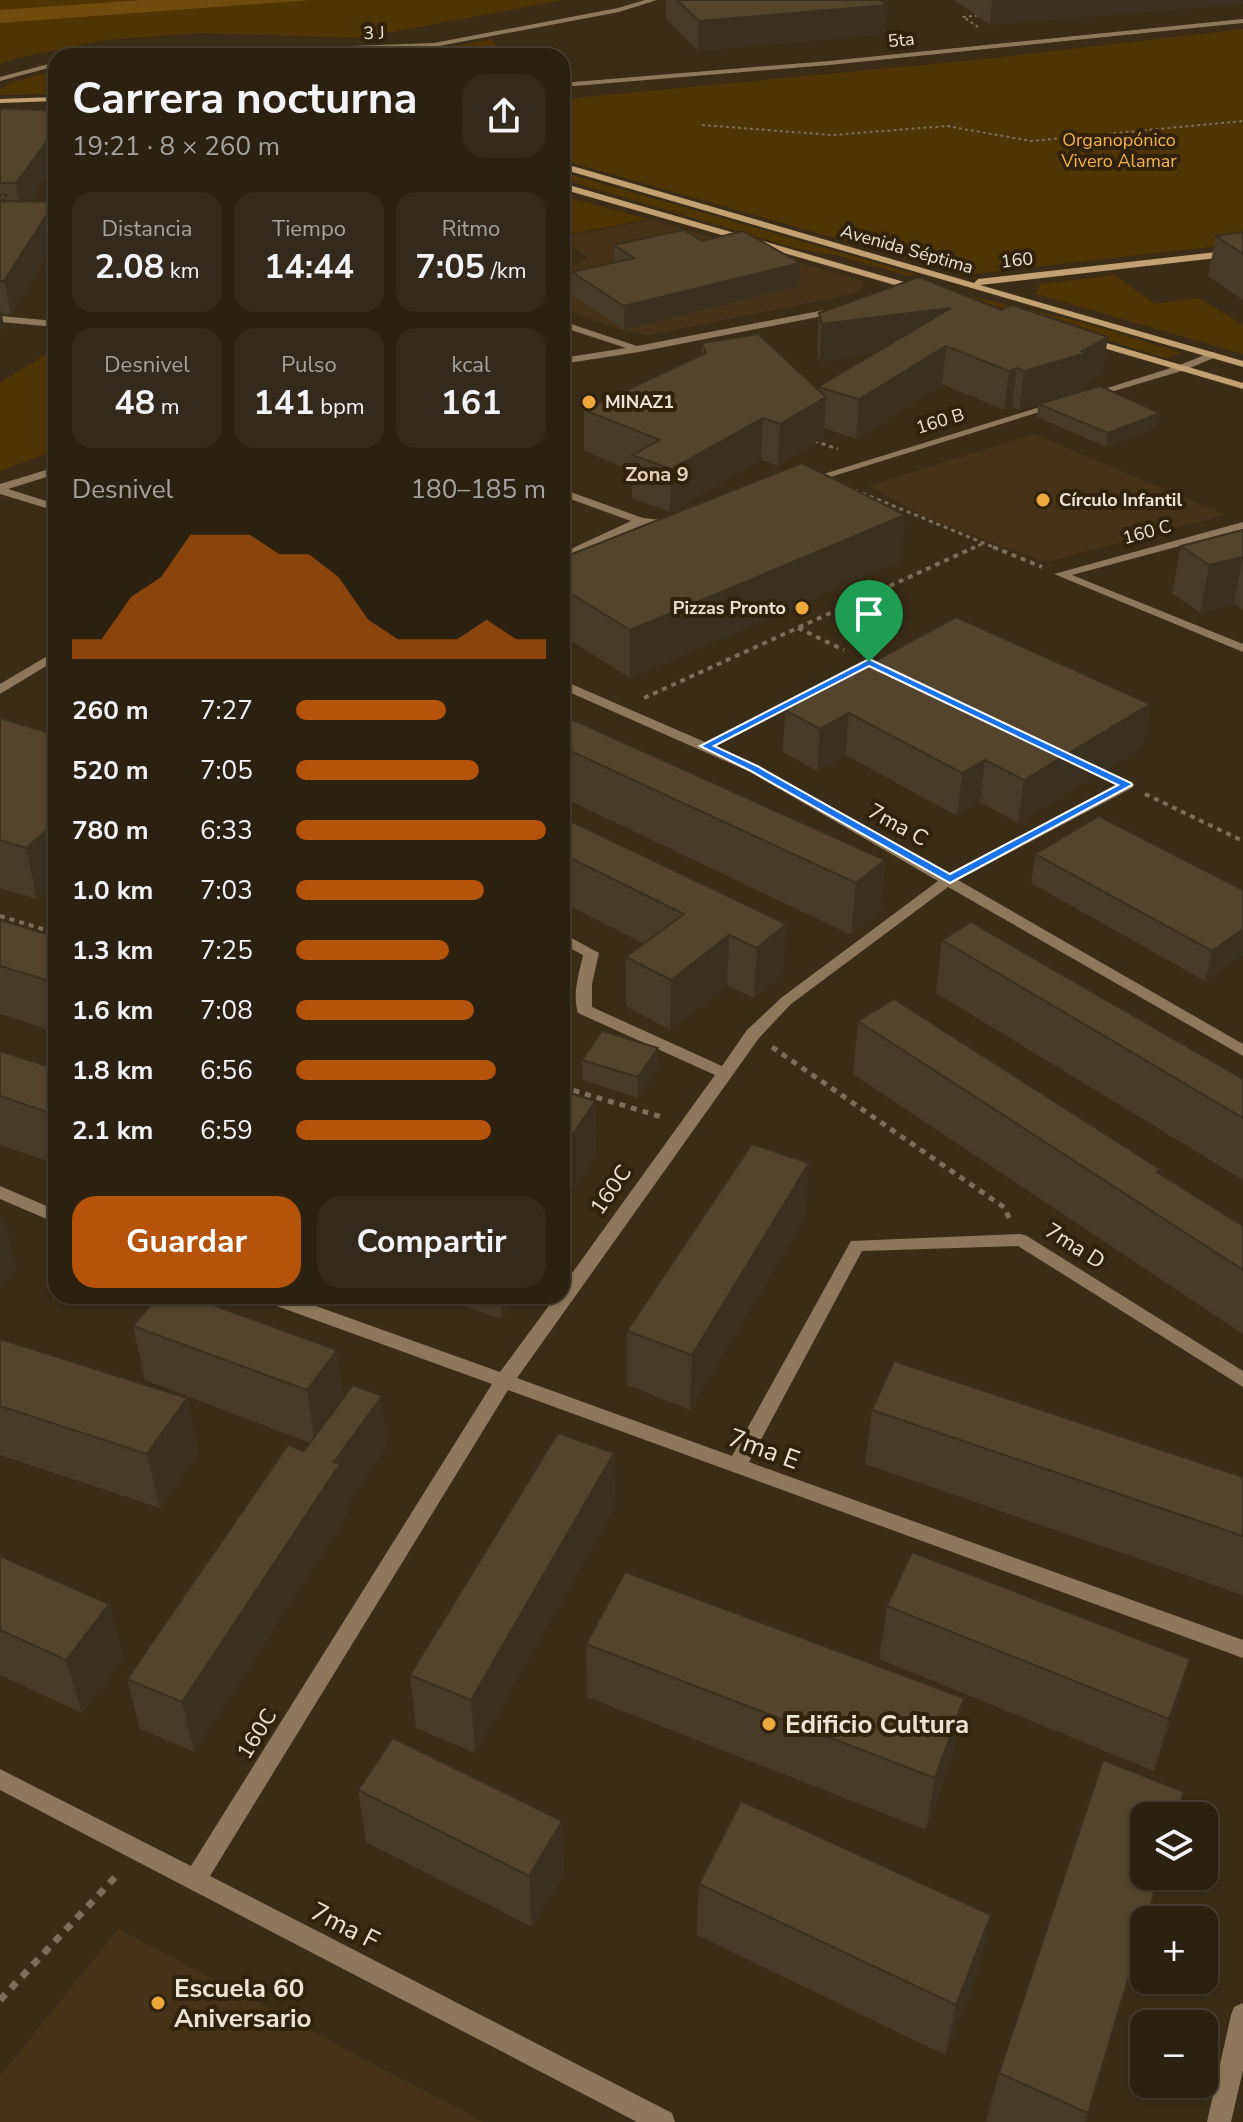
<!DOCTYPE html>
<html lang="es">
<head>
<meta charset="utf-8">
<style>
  body { margin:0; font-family:"Nunito Sans",sans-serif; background:#34291a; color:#f1f3f6; height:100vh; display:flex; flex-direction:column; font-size:30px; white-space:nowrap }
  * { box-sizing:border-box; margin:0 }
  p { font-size:26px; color:#a6a39f }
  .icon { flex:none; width:44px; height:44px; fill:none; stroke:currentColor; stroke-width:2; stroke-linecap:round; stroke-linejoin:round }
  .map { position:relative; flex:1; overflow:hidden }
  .drawer { position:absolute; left:48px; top:48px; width:522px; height:1256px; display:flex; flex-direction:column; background:#2c2111; border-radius:24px; box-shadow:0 2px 6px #0004,0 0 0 2px #483e31 }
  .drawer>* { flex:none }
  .controls { position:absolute; left:1130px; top:1802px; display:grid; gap:16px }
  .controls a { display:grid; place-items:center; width:88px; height:88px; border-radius:16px; background:#2c2111; box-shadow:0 2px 6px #0004,0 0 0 2px #483e31; font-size:40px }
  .pin { position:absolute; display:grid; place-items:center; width:68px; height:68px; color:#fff; margin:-82px -34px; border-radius:50% 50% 50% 0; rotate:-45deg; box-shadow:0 0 8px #0007 }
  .pin .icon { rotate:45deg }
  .round { display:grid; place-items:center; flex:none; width:84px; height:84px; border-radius:24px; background:#34291a }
  .overview { display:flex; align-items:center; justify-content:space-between; height:136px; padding:0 24px }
  h1 { font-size:44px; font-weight:700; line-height:60px }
  .figures { display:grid; grid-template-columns:repeat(3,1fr); gap:12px; height:136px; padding:8px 24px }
  .figures div { display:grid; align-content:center; border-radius:20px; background:#34291a; text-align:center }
  .figures b { font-size:34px; font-weight:700 }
  .figures small { font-size:22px; font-weight:400 }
  .figures p { font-size:22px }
  .chart { height:224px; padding:16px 24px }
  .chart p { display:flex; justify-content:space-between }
  .chart svg { width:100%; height:144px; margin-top:8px; fill:#b45309; opacity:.7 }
  .action { display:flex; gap:16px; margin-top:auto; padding:16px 24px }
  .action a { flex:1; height:92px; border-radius:24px; background:#b45309; color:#fff; font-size:32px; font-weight:700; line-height:92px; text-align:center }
  .action a+a { background:#34291a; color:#f1f3f6 }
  ul { padding:0 24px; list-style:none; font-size:26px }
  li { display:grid; grid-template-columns:128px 96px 1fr; align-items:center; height:60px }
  li i { height:20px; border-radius:10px; background:#b45309 }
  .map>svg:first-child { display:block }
</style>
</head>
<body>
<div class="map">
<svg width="1243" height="2122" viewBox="0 0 1243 2122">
  <rect width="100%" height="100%" fill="#3b2c17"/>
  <g fill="#463317">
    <path d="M651 220 860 280 864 286 853 294 648 335 613 328 562 307V274L587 257 562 238Z"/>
    <path d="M1034 434 1225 515 1046 562 927 518 869 486Z"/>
    <path d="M118 1929 484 2122H0V2076Z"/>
  </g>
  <g fill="#503504">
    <path d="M0 0H563L361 38 203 33 106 40 17 58 0 64Z"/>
    <path d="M1243 29V243L965 275 562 160V99L975 60Z"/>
    <path d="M492 39 503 56H426L450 47Z"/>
    <path d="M56 70V94L0 95V90L11 83Z"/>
    <path d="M562 172 915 274 908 276 836 255 798 249 562 179Z"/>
    <path d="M562 196 649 219 562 236Z"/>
    <path d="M1115 275 1155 304 1199 298 1243 325V354L1036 294 1040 284Z"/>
    <path d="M969 296 1082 322 1182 353 1166 358 969 298Z"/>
    <path d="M56 348V450L0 471V383Z"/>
  </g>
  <path fill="#704c0e" d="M142 0H311L0 23V10Z"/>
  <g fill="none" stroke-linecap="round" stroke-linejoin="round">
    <g stroke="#7b6e5c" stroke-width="2" stroke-dasharray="3 3" stroke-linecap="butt">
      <path d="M978 27 963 17 983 15"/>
      <path d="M702 125 832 135 947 126 1031 141 1243 121"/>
    </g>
    <g stroke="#7b6e5c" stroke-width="3" stroke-dasharray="4 4" stroke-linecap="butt">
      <path d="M47 304 56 287"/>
      <path d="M814 441 838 449"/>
      <path d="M855 490 998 549"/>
      <path d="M971 549 984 543"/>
    </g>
    <g stroke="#7b6e5c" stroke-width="4" stroke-dasharray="5 5" stroke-linecap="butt">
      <path d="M993 547 1042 567"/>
      <path d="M798 628 844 650"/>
      <path d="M644 698 975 547"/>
      <path d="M1145 794 1243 841"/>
      <path d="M0 916 56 933"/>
    </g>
    <g stroke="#7b6e5c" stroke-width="5" stroke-dasharray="6 6" stroke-linecap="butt">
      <path d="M772 1047 1005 1208 1009 1218"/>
      <path d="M562 1087 662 1117"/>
    </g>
    <path stroke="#7b6e5c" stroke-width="7" stroke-dasharray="8 8" stroke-linecap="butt" d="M0 2000 120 1872"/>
    <path fill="#8d785b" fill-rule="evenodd" d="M869 658 873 659V665L710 749H700L698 746Z"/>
    <g fill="#8d785b" fill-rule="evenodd">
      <path d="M1243 19V23L829 65 562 87V83L829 61Z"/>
      <path d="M840 307 845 310 843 312 639 352 562 364V358L626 348 562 327V321L637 346Z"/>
      <path d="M0 316 56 321V327L0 322Z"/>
      <path d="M1212 352 1216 353V357L1185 370 1094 397 1085 395 1177 366Z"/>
      <path d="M1053 403 1062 405 811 483 801 481Z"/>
      <path d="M56 467V474L8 489 56 504V511L0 494V484Z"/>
      <path d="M562 489 643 518 671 521 677 524 671 527 643 525 562 561V553L631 521 562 496Z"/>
      <path d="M1243 522V529L1072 575 1243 644V652L1054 574Z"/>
      <path d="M56 651V660L0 694V684Z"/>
      <path d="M562 680 758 765 948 874 1122 782H1132L1134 785 1132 788 958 880 1243 1044V1056L948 887 791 1004 759 1038 517 1378 732 1456 851 1241 1021 1234 1027 1236 1243 1371V1387L1018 1246 862 1251 749 1462 1243 1640V1658L508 1390 210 1876 672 2113 675 2122H637L0 1790V1769L191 1866 492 1384 263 1301 260 1296H288L500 1372 556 1296H562V1287L715 1075 578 1013C572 994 579 974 583 955L562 944V933L599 953 592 984V1007L722 1066 747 1030 781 998 938 881 748 771 562 689Z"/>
      <path d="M0 1186 56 1210V1223L0 1199Z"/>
      <path d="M1243 2003V2070L1231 2122H1207L1231 2015 1234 2007Z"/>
    </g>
    <g fill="#8d785b" fill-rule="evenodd">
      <path d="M645 0H657L619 12 434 47 206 56H123L127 54 434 43 618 8Z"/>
      <path d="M56 62V66L0 81V77Z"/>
    </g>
    <g fill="#c2a072" fill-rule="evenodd">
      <path d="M56 97V101L0 103V99Z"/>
      <path d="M562 163 974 283 978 279 1243 249V255L980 285 1243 361V367L562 169Z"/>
      <path d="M562 183 925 288 927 290 919 292 562 189Z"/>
      <path d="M1086 337 1243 383V389L1083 342 1081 340Z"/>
    </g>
  </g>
  <g fill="#483a28">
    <path d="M666 0H887L886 4 885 34 698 51 666 19Z"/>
    <path d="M954 0H1243V4L990 25Z"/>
    <path d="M0 108 30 202H55L56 208V241L11 314H1L4 325 0 331Z"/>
    <path d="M1243 232V300L1208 276 1216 236Z"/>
    <path d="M702 241 799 286 624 330 572 295V272L614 262V245Z"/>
    <path d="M819 313 1102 375 1082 386 1081 391 1158 427 1106 447 1037 417 1038 404 1019 410 1012 407 1004 410 942 384 856 439 824 428 823 438 778 466 761 460 670 512 632 498V471L584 451V410L702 355V343L818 390V387L871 355 819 362 817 350Z"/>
    <path d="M905 515 901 561 630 678 562 635V558Z"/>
    <path d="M1243 530V610L1234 604 1200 613 1172 593 1181 546Z"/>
    <path d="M1150 704 1143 746 1018 823 980 802 957 816 846 755 817 771 783 752 785 710Z"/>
    <path d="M562 715 885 860 880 911 851 935 562 797Z"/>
    <path d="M0 718 37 899 0 888Z"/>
    <path d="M562 817 786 924 783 973 754 998 727 985 670 1030 626 1006V957L644 944 562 902Z"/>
    <path d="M1035 854 1243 890V954L1205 981 1031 883Z"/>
    <path d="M0 920 56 937V1032L0 1014Z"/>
    <path d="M942 940 1243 1079V1180L936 993Z"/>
    <path d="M858 1021 1160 1169 1159 1173 1243 1226V1334L853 1074Z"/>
    <path d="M658 1048V1068L638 1098 582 1080V1060Z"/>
    <path d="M0 1051 56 1069V1164L0 1145Z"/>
    <path d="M562 1091 595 1101 596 1154 568 1197 562 1194Z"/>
    <path d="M805 1217 690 1410 627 1385V1331Z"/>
    <path d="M435 1296H517L502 1319Z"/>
    <path d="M133 1326 343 1398 387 1447 346 1506 347 1515 194 1752 140 1729 127 1679 310 1443 145 1380Z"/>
    <path d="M187 1398 198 1452 160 1508 0 1455V1406Z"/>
    <path d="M872 1410 1243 1477V1595L865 1464Z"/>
    <path d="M614 1453 615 1507 475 1753 416 1728 410 1675Z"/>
    <path d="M0 1556 109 1604 123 1658 82 1713 0 1675Z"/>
    <path d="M887 1606 1190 1659 1174 1712 1154 1771 879 1659Z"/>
    <path d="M586 1644 954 1750 926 1830 587 1697Z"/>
    <path d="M358 1790 562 1821 564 1872 532 1927 366 1842Z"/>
    <path d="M699 1884 980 1966 945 2055 697 1935Z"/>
    <path d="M999 2073 1088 2113 1085 2122H989L986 2121Z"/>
  </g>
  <g fill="#3b3020">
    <path d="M853 0H887L885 5H887L885 34 698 51 699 21Z"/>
    <path d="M992 0H1243V4L990 25Z"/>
    <path d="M56 129V166L21 214 16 183Z"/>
    <path d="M55 202 56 241 11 314 4 281Z"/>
    <path d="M800 263 799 286 624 330V306Z"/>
    <path d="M0 307 4 325 0 331Z"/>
    <path d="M951 308 947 345 819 362 822 324Z"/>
    <path d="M1108 337 1102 375 1082 386 1081 391 1019 410 1024 371 1082 351Z"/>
    <path d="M946 346 942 384 856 439 859 399Z"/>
    <path d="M1017 368 1012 407 1004 410 1009 371Z"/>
    <path d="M826 397 823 438 778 466 780 424Z"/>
    <path d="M1160 413 1158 427 1106 447 1108 433Z"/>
    <path d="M763 418 761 460 670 512 671 469Z"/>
    <path d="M905 515 901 561 630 678V630Z"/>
    <path d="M1243 557 1234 604 1200 613 1209 565Z"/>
    <path d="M1150 704 1143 746 1018 823 1024 780Z"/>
    <path d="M849 713 846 755 817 771 820 729Z"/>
    <path d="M985 760 980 802 957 816 962 773Z"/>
    <path d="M56 822V882L37 899 26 848Z"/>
    <path d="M885 860 880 911 851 935 856 883Z"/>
    <path d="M786 924 783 973 754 998 757 948Z"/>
    <path d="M1243 929V954L1205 981 1212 951Z"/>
    <path d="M729 935 727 985 670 1030 671 980Z"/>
    <path d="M658 1048V1068L638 1098V1077Z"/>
    <path d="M595 1101 596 1154 568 1197 567 1143Z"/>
    <path d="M809 1163 805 1217 690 1410 692 1355Z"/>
    <path d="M3 1215 17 1269 0 1290V1219Z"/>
    <path d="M500 1296H517L502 1319Z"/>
    <path d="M337 1350 344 1404 315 1444 307 1390Z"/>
    <path d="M382 1396 387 1447 346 1506 347 1515 194 1752 182 1702 334 1462Z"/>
    <path d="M187 1398 198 1452 160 1508 147 1454Z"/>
    <path d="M614 1453 615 1507 475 1753 471 1700Z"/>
    <path d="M109 1604 123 1658 82 1713 66 1660Z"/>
    <path d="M1190 1659 1174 1712 1154 1771 1169 1719Z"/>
    <path d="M964 1698 954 1750 926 1830 935 1778Z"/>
    <path d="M562 1821 564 1872 532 1927 529 1876Z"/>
    <path d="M991 1915 980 1966 945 2055 956 2005Z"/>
  </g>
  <g fill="#54442e" stroke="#3b3020" stroke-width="2">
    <path d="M677 0H880L887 5 699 21Z"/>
    <path d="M0 108 56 111V129L16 183H0Z"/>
    <path d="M0 194 7 195 2 201 55 202 4 281H0Z"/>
    <path d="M683 230 702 241 743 231 800 263 624 306 572 272 634 258 614 245Z"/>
    <path d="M1243 232V254L1216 236Z"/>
    <path d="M919 277 1001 310 1012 305 1108 337 1082 351 1087 353 1024 371 1017 368 1009 371 946 346 859 399 818 387 951 308 822 324 819 313Z"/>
    <path d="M758 334 826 397 780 424 763 418 671 469 632 455 660 440 584 410 706 353 702 343Z"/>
    <path d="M1100 386 1160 413 1108 433 1038 404Z"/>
    <path d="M802 463 905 515 630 630 562 588V558Z"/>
    <path d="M1243 530V557L1209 565 1181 546Z"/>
    <path d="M956 617 1150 704 1024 780 985 760 962 773 849 713 820 729 785 710Z"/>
    <path d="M562 715 885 860 856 883 562 747Z"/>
    <path d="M0 718 56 735V822L26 848 0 840Z"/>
    <path d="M1099 816 1243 890V929L1212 951 1035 854Z"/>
    <path d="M562 817 786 924 757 948 729 935 671 980 626 957 684 914 562 854Z"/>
    <path d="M0 920 56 937V983L0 966Z"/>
    <path d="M971 922 1243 1079V1118L942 940Z"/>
    <path d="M894 999 1160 1169 1157 1172 1243 1226V1270L858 1021Z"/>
    <path d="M602 1031 658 1048 638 1077 582 1060Z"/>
    <path d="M0 1051 56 1069V1115L0 1096Z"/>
    <path d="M562 1091 595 1101 567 1143 562 1141Z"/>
    <path d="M752 1144 809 1163 692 1355 627 1331Z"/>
    <path d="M158 1296H188L337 1350 307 1390 133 1326Z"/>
    <path d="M0 1339 187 1398 147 1454 0 1406Z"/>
    <path d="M894 1361 1243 1477V1536L872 1410Z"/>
    <path d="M353 1385 382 1396 334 1462 340 1464 182 1702 127 1679 288 1445 304 1451Z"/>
    <path d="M558 1433 614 1453 471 1700 410 1675Z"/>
    <path d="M912 1552 1190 1659 1169 1719 887 1606Z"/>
    <path d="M0 1556 109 1604 66 1660 0 1630Z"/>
    <path d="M625 1572 964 1698 935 1778 586 1644Z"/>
    <path d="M393 1738 562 1821 529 1876 358 1790Z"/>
    <path d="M1103 1760 1184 1792 1177 1816H1144V1876H1159L1146 1920H1144V1926L1088 2113 999 2073Z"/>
    <path d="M741 1801 991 1915 956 2005 699 1884Z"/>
  </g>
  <path fill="#1a73e8" stroke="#fff" stroke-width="2" fill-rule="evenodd" d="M869 659 1131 783 1132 785 950 883 749 770 700 746ZM869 666 1118 785 950 874 757 766 714 746Z"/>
  <g fill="#eda83b" stroke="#31220d" stroke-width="3">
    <circle cx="589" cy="402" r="8"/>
    <circle cx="1043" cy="500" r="8"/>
    <circle cx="802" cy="608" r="8"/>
    <circle cx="769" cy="1724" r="8"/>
    <circle cx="158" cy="2003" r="8"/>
  </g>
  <g text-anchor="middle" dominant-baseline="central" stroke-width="8" stroke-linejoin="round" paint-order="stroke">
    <g font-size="18" fill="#ede4d7" stroke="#31220d">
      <text transform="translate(374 33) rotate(-2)">3 J</text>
      <text transform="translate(901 40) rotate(-6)">5ta</text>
      <text transform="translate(907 249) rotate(16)">Avenida Séptima</text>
      <text transform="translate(1017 260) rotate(-6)">160</text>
      <text transform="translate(940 421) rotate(-17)">160 B</text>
      <text transform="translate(1147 532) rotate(-15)">160 C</text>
    </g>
    <g font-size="18" fill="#f3b14c" stroke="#31220d">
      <text x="1119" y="140">Organopónico<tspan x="1119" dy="21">Vivero Alamar</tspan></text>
    </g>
    <g font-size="18" font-weight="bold" fill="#ede4d7" stroke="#31220d" text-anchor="start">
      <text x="605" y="402">MINAZ1</text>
      <text x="1059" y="500">Círculo Infantil</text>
      <text x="786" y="608" text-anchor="end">Pizzas Pronto</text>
    </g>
    <g font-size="20" font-weight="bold" fill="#e6d3b9" stroke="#31220d">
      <text x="657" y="474">Zona 9</text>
    </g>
    <g font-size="22" fill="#ede4d7" stroke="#31220d">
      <text transform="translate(898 825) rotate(29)">7ma C</text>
      <text transform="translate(611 1190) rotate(-55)">160C</text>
      <text transform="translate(1075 1246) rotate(32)">7ma D</text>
      <text transform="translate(257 1734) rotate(-58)">160C</text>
    </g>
    <g font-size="26" fill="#ede4d7" stroke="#31220d">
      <text transform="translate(764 1449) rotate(20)">7ma E</text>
      <text transform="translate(345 1926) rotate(27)">7ma F</text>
    </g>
    <g font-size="26" font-weight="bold" fill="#ede4d7" stroke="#31220d" text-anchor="start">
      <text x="785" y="1724">Edificio Cultura</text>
      <text x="174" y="1988">Escuela 60<tspan x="174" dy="30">Aniversario</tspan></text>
    </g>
  </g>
</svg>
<div class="controls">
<a><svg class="icon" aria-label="layers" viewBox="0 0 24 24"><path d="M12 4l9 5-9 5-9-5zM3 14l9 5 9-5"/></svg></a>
<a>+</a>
<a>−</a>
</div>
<div class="pin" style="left:869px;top:662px;background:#1e9e55"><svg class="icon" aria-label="arrive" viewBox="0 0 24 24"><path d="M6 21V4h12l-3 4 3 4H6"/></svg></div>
<section class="drawer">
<div class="overview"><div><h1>Carrera nocturna</h1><p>19:21 · 8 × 260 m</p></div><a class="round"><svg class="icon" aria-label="share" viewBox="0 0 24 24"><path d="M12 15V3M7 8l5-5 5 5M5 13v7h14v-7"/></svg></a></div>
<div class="figures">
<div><p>Distancia</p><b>2.08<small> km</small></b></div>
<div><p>Tiempo</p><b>14:44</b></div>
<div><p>Ritmo</p><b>7:05<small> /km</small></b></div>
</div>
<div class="figures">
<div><p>Desnivel</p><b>48<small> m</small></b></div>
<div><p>Pulso</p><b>141<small> bpm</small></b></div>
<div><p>kcal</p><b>161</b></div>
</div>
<div class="chart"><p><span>Desnivel</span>180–185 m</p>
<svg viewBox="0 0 160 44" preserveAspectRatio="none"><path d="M0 44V38L10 38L20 25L30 19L40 6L50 6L60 6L70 12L80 12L90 19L100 32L110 38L120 38L130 38L140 32L150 38L160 38V44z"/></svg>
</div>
<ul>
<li><b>260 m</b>7:27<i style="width:60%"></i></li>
<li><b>520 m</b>7:05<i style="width:73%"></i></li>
<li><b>780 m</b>6:33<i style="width:100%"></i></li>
<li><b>1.0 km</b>7:03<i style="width:75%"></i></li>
<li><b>1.3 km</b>7:25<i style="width:61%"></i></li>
<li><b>1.6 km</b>7:08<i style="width:71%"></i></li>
<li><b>1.8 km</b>6:56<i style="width:80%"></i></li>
<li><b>2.1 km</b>6:59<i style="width:78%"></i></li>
</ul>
<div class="action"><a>Guardar</a><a>Compartir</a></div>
</section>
</div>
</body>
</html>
